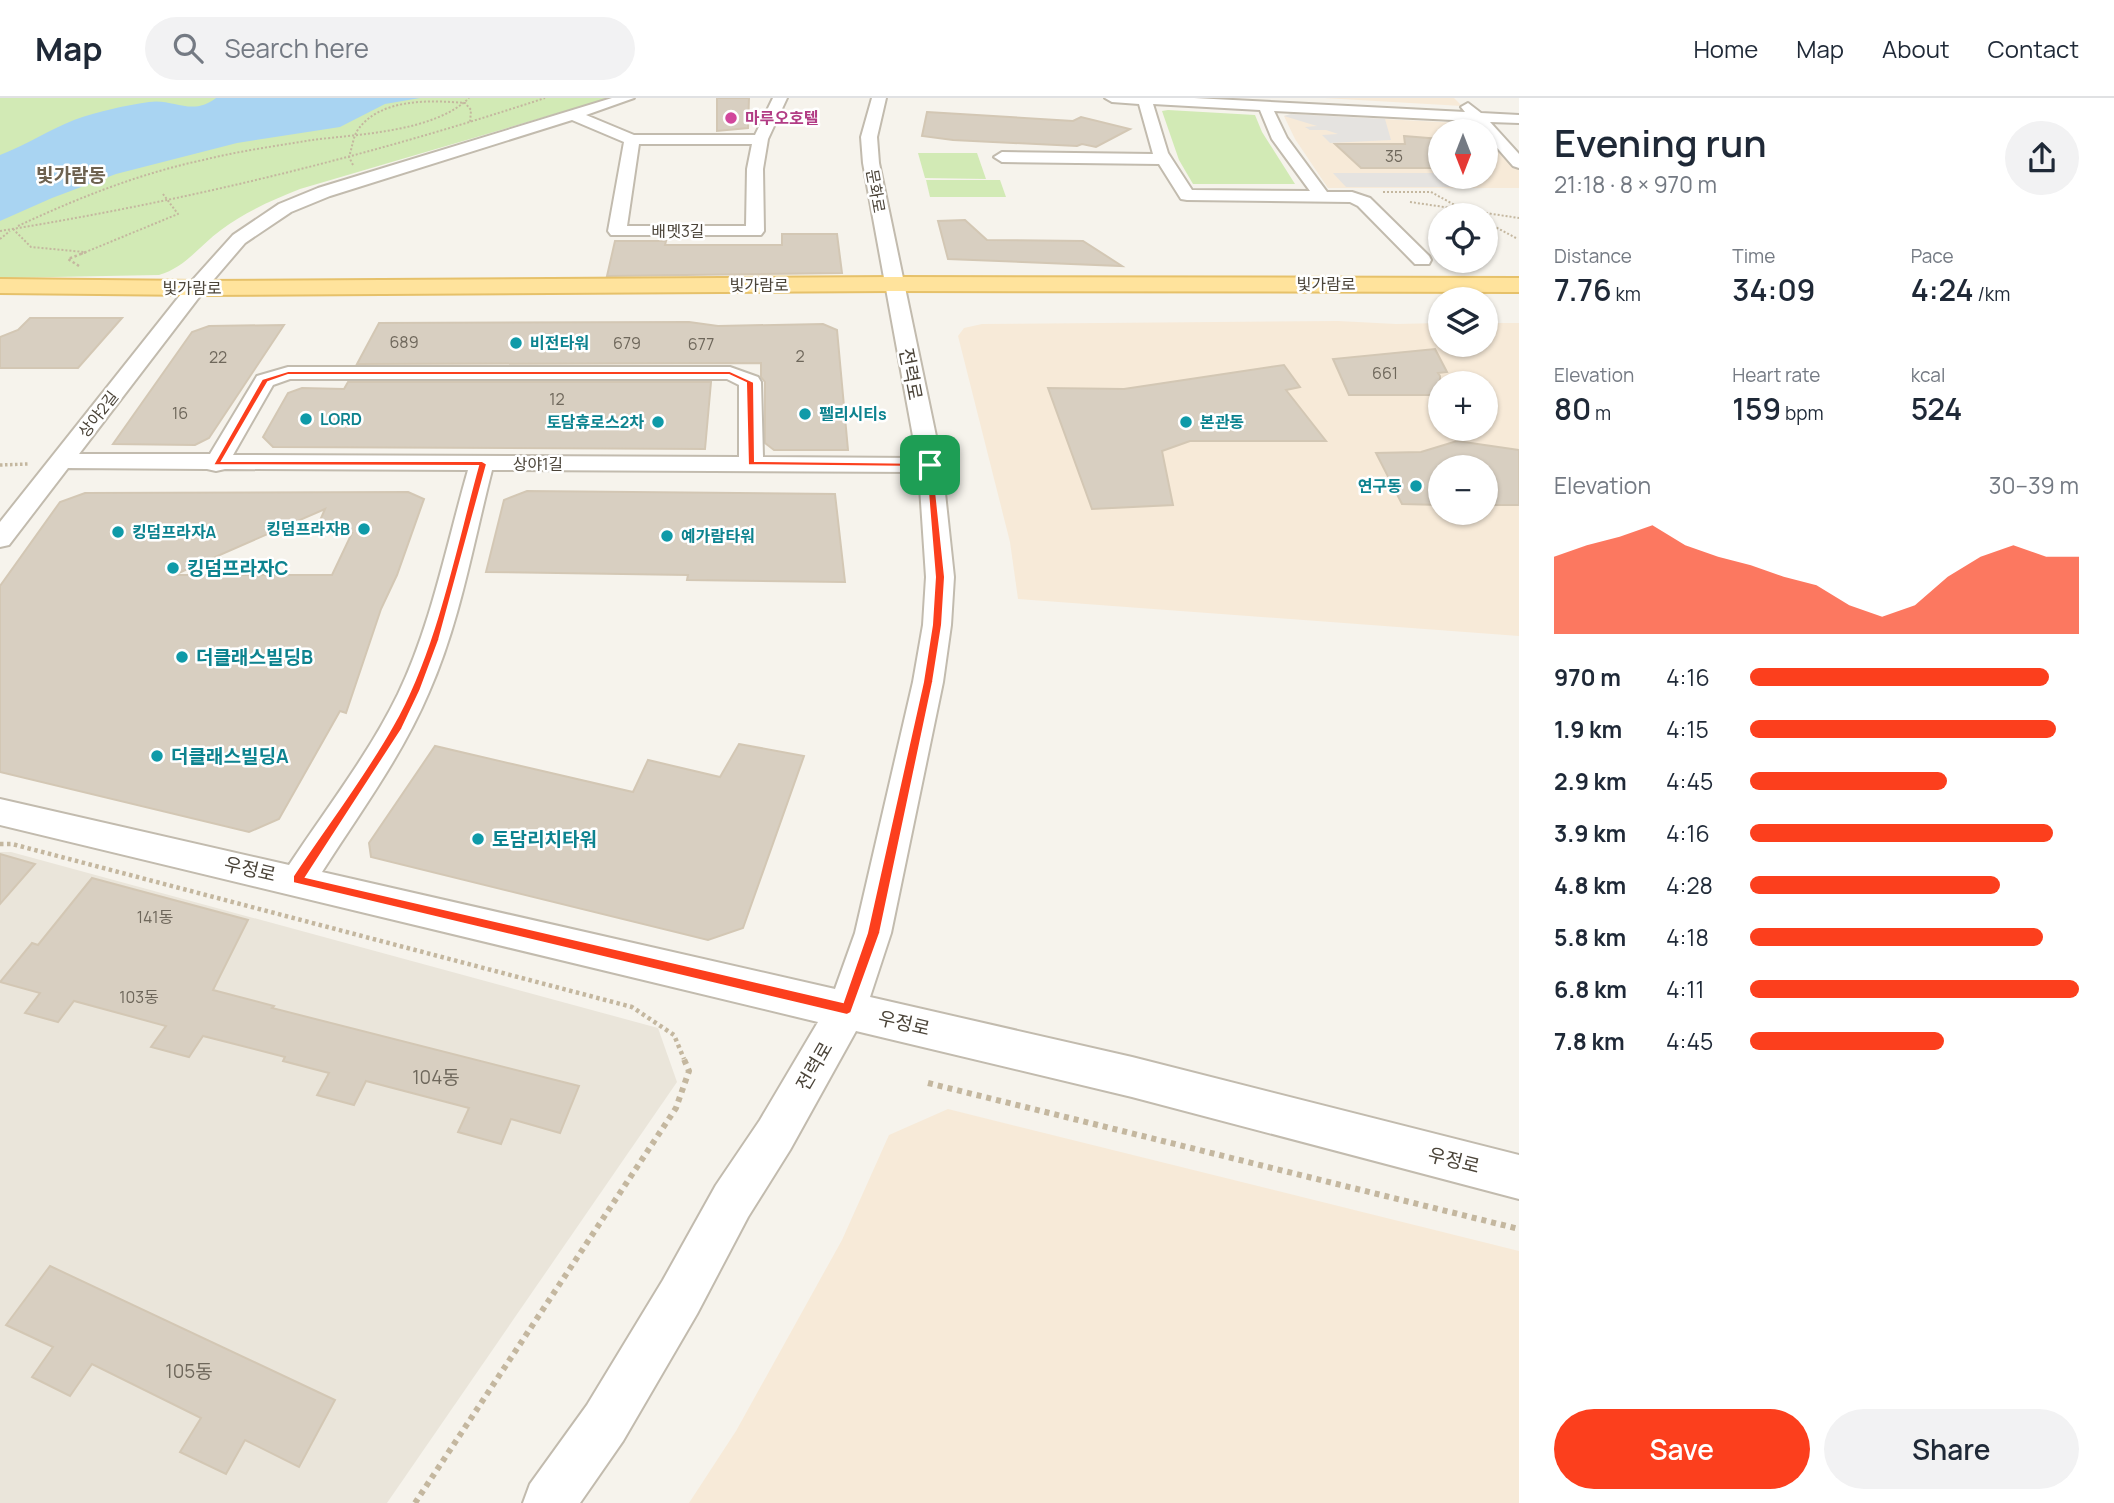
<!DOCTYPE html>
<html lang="en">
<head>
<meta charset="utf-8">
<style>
  body { margin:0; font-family:Manrope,"Noto Sans KR",sans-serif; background:#f2f2f3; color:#1f2937; height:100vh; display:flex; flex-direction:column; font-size:26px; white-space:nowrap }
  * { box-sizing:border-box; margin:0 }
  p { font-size:23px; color:#747a83 }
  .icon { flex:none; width:38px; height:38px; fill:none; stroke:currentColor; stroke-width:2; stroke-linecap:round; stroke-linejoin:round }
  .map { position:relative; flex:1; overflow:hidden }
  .drawer { display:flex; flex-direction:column; background:#fff; width:595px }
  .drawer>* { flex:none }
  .needle { width:46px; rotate:180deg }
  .fabs { position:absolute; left:1428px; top:21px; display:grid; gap:14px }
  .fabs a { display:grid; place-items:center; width:70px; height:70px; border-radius:50%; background:#fff; box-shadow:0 2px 5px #0004; font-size:35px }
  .pin { position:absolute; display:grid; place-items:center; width:60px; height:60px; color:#fff; margin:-30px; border-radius:14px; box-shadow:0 4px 10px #0006 }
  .round { display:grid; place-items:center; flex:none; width:74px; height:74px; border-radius:37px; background:#f2f2f3 }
  .overview { display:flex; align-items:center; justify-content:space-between; height:119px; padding:0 35px }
  h1 { font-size:38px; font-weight:600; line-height:52px }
  .stats { display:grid; grid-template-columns:repeat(3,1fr); gap:10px; height:119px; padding:7px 35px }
  .stats div { display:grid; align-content:center }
  .stats b { font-size:30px; font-weight:600 }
  .stats small { font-size:19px; font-weight:400 }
  .stats p { font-size:19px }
  .chart { height:196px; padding:14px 35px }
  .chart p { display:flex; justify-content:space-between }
  .chart svg { width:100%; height:126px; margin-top:7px; fill:#fc3f1d; opacity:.7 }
  .cta { display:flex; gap:14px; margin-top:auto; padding:14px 35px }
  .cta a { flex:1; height:80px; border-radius:42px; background:#fc3f1d; color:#fff; font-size:28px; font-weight:600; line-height:80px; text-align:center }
  .cta a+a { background:#f2f2f3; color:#1f2937 }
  ul { padding:0 35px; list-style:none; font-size:23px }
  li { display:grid; grid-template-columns:112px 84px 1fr; align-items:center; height:52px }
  li i { height:18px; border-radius:9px; background:#fc3f1d }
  header { display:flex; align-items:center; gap:42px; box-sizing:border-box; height:98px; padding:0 35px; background:#fff; border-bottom:2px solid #e0e1e3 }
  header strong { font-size:33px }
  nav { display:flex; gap:38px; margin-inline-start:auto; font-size:24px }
  .search { width:490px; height:63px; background:#f2f2f3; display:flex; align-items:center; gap:18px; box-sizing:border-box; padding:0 24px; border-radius:38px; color:#747a83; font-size:26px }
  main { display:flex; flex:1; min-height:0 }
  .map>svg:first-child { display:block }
</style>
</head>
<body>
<header>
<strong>Map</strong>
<div class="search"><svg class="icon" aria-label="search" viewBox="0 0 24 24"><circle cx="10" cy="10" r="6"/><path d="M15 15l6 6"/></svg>Search here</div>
<nav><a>Home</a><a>Map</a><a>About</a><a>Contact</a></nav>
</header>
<main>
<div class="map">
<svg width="1519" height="1405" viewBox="0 0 1519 1405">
  <rect width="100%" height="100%" fill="#f6f3ec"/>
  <path fill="#eae5da" d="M0 754H11L658 930 677 984 387 1405H0Z"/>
  <g fill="#f7ead8" fill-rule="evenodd">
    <path d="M1324 0H1454L1462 8Z"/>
    <path d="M1291 16 1476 26 1483 33H1440V79H1486V36L1519 69V90H1328L1295 41 1284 18Z"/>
    <path d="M1338 223 1396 226 1440 225V247H1486V225H1519V538L1018 501 1010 444 958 238 964 230 982 226ZM1440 285H1486V331H1440ZM1440 369H1486V415H1440Z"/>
    <path d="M948 1011 1519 1153V1405H689L736 1333 842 1142 889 1037Z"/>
  </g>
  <g fill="#d2eab5">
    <path d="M0 0H609L300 91C272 102 245 114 221 132 199 148 186 169 159 177L0 180Z"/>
    <path d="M1168 12 1255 17 1262 34 1295 86H1193L1179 62 1162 13Z"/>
    <path d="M918 55H977L986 81 925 80Z"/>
    <path d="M926 82H1000L1006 99H930Z"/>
  </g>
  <g fill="#e5e3e0">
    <path d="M1291 16 1385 21 1391 42 1330 45 1322 37 1338 36 1326 32H1310L1305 29 1317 28 1284 18Z"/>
    <path d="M1333 75H1440V79H1447L1459 89H1346Z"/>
  </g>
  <path fill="#a9d4f2" d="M216 0H420L385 6 340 29 237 45 116 76 52 100 0 123V57C26 47 49 32 74 22 99 13 123 8 149 4 173 0 192 19 216 0Z"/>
  <g fill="#d8cfc1" stroke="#d3c7b4" stroke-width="2" fill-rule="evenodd">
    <path d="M717 0H749L748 30 717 33Z"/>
    <path d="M927 14 1073 23 1081 19 1130 31 1096 49 1082 46 1077 48 953 42 922 38Z"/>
    <path d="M1404 38 1440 41V70H1361L1335 46H1405Z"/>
    <path d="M965 122 987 142 1083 143 1122 168 948 161 938 123Z"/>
    <path d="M782 136H837L842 175 607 178 615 143H666L665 147H782Z"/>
    <path d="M30 220H122L78 270H0V239L18 232Z"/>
    <path d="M689 224 718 228 823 226 837 232 848 352H774L765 345V284L761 279V265L357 266 379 225Z"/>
    <path d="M284 227 209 340 195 347 113 346 192 234 209 228Z"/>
    <path d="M1435 251 1447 274 1438 275 1440 278V297H1349L1333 261Z"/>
    <path d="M1284 267 1300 289 1286 292 1326 343H1190L1162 353 1173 407 1092 411 1048 290 1124 291Z"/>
    <path d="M348 284H711L705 351 273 349 263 339 288 295 302 290 344 291Z"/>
    <path d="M1457 343 1519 352V407H1486V369H1440V407L1402 406 1376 355 1421 354Z"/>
    <path d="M527 393 835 396 845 484 687 482 688 477 486 474 504 402Z"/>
    <path d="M408 394 424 401 397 477 381 511 346 615 340 613 279 721 249 734 0 674V488L60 404 85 395ZM325 411 315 434 352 435 332 477H174Z"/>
    <path d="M739 646 804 658 743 830 708 842 371 759 369 745 435 648 633 694 648 662 720 679Z"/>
    <path d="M0 756 35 766 0 806Z"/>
    <path d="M92 780 248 822 213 892 274 908 272 910 579 988 560 1035 511 1021 501 1046 458 1034 469 1010 366 983 354 1007 317 997 329 975 283 963 285 959 203 938 189 959 151 949 166 928 74 903 58 924 25 915 40 895 0 884 32 845 38 847Z"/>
    <path d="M50 1168 335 1302 299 1369 245 1342 226 1376 180 1354 201 1320 92 1266 70 1298 32 1279 53 1249 6 1227Z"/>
  </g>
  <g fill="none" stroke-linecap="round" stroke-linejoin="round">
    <defs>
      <g id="minor">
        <path d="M612 0H634L586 17 634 37H755L773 0H787L768 41 763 71 764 133 761 137H611L608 133 624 44 572 22 330 98 291 114 245 145 203 194 79 356H210L257 278 288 269H730L758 279 761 284 763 359 917 360 863 65 861 39 872 0H886L877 39 879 65 942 367 954 479 951 527 943 584 891 835 870 899 1132 959 1519 1057V1101L1132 999 856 933 790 1052 748 1119 697 1216 623 1343 580 1405H523L530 1386 587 1307 663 1182 716 1087 760 1022 818 924 0 727V701L289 767C326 711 369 656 398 596 431 528 447 445 468 372L225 371 216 373 207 371 68 370 9 447 0 449V424L189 186 233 137 279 106 318 90ZM639 46H752L747 71 746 128H627ZM290 281H727L739 287V359L233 357 273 287ZM492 372 919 374 926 479 923 527 913 584 855 835 835 891 322 774C359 716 402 658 429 594 460 524 473 446 492 372Z"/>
        <path d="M1105 0H1194L1465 14 1461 9 1468 5 1481 15 1519 17V25L1490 24 1519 56V70L1513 68 1486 37V33H1482L1473 23 1274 13 1287 40 1327 94H1352L1370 100 1429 158 1431 162 1429 166H1415L1358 108 1350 104 1187 102 1181 101 1159 66 1002 64 994 59 1002 54 1153 56 1139 6 1112 4ZM1153 6 1260 12 1272 41 1310 93 1192 92 1168 55Z"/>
      </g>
      <path id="major" d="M893 179 1519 180V194L893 193 196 197 0 195V181L196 183Z"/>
    </defs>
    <use href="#minor" stroke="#c2bbae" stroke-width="4"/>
    <use href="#major" stroke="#e6c16a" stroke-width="4"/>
    <g stroke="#c4b79f" stroke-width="2" stroke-dasharray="2 2" stroke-linecap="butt">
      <path d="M353 67 349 59C352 50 353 40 357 33 379 0 430 2 465 5L471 12 470 25"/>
      <path d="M1383 94H1431L1473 117"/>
      <path d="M1410 104 1458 111"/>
      <path d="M1466 112 1519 120"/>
      <path d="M1486 124 1516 140"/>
      <path d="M18 128C78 100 138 76 203 62 239 53 276 48 312 42 359 36 434 34 469 0"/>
      <path d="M13 131 31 149 84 154"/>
      <path d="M0 133C186 103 366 59 545 0"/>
      <path d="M0 141 10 133"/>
      <path d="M81 156 178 116 163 96"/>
    </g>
    <path stroke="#c4b79f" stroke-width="2.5" stroke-dasharray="2.5 2.5" stroke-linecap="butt" d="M79 168 68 161 86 154"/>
    <path stroke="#c4b79f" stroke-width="3.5" stroke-dasharray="2.5 2.5" stroke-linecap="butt" d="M0 367 28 366"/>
    <path stroke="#c4b79f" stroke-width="4.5" stroke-dasharray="3.5 3.5" stroke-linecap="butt" d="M0 746H12L632 909 674 937 684 961"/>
    <g stroke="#c4b79f" stroke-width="6" stroke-dasharray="5 5" stroke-linecap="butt">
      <path d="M928 985 1519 1131"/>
      <path d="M415 1405 676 1010 689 973 683 959"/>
    </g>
    <use href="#minor" fill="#fff" fill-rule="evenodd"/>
    <use href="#major" fill="#ffe39c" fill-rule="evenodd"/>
  </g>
  <path fill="#fc3f1d" stroke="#fff" stroke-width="2" fill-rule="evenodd" d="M288 273H730L754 284 755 363 933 365 945 479 942 527 933 584 880 835 851 915 847 917 293 785V778C326 728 364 679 393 627 436 552 455 451 478 368L213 367 262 281ZM288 277H729L746 285 748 367 926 369 935 479 932 527 923 584 867 835 843 904 306 779 402 631 420 593 439 542 487 366 482 363H222L268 284Z"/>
  <circle fill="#d1479c" stroke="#fff" stroke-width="2.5" cx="731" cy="20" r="7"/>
  <g fill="#0f9aa8" stroke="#fff" stroke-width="2.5">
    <circle cx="516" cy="245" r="7"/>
    <circle cx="805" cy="316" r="7"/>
    <circle cx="306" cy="321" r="7"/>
    <circle cx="658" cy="324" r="7"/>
    <circle cx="1186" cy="324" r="7"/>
    <circle cx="1416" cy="388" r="7"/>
    <circle cx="364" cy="431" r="7"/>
    <circle cx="118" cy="434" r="7"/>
    <circle cx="667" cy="438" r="7"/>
    <circle cx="173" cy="470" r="7"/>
    <circle cx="182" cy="559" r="7"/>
    <circle cx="157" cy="658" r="7"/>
    <circle cx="478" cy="741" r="7"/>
  </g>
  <g text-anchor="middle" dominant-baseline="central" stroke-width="5" stroke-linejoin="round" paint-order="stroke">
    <g font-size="16" font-weight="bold" fill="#b23c85" stroke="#fff" text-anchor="start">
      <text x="745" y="20">마루오호텔</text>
    </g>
    <g font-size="16" fill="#6e675b">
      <text x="1394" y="58">35</text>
      <text x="404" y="244">689</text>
      <text x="627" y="245">679</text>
      <text x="701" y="246">677</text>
      <text x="800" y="258">2</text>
      <text x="218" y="259">22</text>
      <text x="1385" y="275">661</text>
      <text x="557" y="301">12</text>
      <text x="180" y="315">16</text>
      <text x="155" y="819">141동</text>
      <text x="139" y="899">103동</text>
    </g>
    <g font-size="16" fill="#4b4439" stroke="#fff">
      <text transform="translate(876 93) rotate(80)">문화로</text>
      <text x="678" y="133">배멧3길</text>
      <text x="1326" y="186">빛가람로</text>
      <text x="759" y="187">빛가람로</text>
      <text x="192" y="190">빛가람로</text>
      <text transform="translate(98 316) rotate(-52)">상야2길</text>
      <text x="538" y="366">상야1길</text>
    </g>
    <g font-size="16" font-weight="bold" fill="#0d838f" stroke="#fff" text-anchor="start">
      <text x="530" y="245">비전타워</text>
      <text x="819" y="316">펠리시티s</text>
      <text x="320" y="321">LORD</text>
      <text x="644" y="324" text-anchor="end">토담휴로스2차</text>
      <text x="1200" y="324">본관동</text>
      <text x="1402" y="388" text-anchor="end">연구동</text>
      <text x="350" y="431" text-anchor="end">킹덤프라자B</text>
      <text x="132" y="434">킹덤프라자A</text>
      <text x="681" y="438">예가람타워</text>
    </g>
    <g font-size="19" font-weight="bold" fill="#6e6250" stroke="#fff">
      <text x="71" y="77">빛가람동</text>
    </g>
    <g font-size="19" fill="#4b4439" stroke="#fff">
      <text transform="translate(911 276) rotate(79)">전력로</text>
      <text transform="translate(250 771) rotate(13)">우정로</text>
      <text transform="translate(904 925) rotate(13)">우정로</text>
      <text transform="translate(814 968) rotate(-60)">전력로</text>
      <text transform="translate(1454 1062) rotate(14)">우정로</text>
    </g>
    <g font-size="19" font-weight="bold" fill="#0d838f" stroke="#fff" text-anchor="start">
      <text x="187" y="470">킹덤프라자C</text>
      <text x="196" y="559">더클래스빌딩B</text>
      <text x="171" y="658">더클래스빌딩A</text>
      <text x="492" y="741">토담리치타워</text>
    </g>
    <g font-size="19" fill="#6e675b">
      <text x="436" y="979">104동</text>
      <text x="189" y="1273">105동</text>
    </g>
  </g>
</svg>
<div class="fabs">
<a><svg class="needle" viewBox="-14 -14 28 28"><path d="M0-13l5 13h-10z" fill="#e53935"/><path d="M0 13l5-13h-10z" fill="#747a83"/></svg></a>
<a><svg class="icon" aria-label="locate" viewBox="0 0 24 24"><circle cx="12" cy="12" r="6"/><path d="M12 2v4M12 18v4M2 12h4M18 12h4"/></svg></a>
<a><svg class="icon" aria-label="layers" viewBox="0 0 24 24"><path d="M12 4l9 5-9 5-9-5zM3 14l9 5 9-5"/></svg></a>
<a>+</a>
<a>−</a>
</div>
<div class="pin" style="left:930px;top:367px;background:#1e9e55"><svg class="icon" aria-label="arrive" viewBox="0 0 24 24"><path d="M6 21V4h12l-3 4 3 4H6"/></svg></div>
</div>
<section class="drawer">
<div class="overview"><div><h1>Evening run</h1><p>21:18 · 8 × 970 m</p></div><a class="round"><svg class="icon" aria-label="share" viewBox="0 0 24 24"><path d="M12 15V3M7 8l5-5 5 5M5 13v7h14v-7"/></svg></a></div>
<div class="stats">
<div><p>Distance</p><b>7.76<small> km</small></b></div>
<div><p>Time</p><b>34:09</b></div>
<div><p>Pace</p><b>4:24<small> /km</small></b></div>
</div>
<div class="stats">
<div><p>Elevation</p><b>80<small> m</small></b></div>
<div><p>Heart rate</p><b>159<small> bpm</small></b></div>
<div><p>kcal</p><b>524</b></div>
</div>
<div class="chart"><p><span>Elevation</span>30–39 m</p>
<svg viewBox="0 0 160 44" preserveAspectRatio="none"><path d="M0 44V17L10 13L20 10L30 6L40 13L50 17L60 20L70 24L80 27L90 34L100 38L110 34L120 24L130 17L140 13L150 17L160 17V44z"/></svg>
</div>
<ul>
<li><b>970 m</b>4:16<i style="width:91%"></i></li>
<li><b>1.9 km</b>4:15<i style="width:93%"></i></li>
<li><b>2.9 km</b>4:45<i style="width:60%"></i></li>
<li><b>3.9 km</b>4:16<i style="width:92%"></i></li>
<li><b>4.8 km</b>4:28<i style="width:76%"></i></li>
<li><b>5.8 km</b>4:18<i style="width:89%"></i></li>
<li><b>6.8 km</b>4:11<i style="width:100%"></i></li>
<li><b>7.8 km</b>4:45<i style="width:59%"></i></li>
</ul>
<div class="cta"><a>Save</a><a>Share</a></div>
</section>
</main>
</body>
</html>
